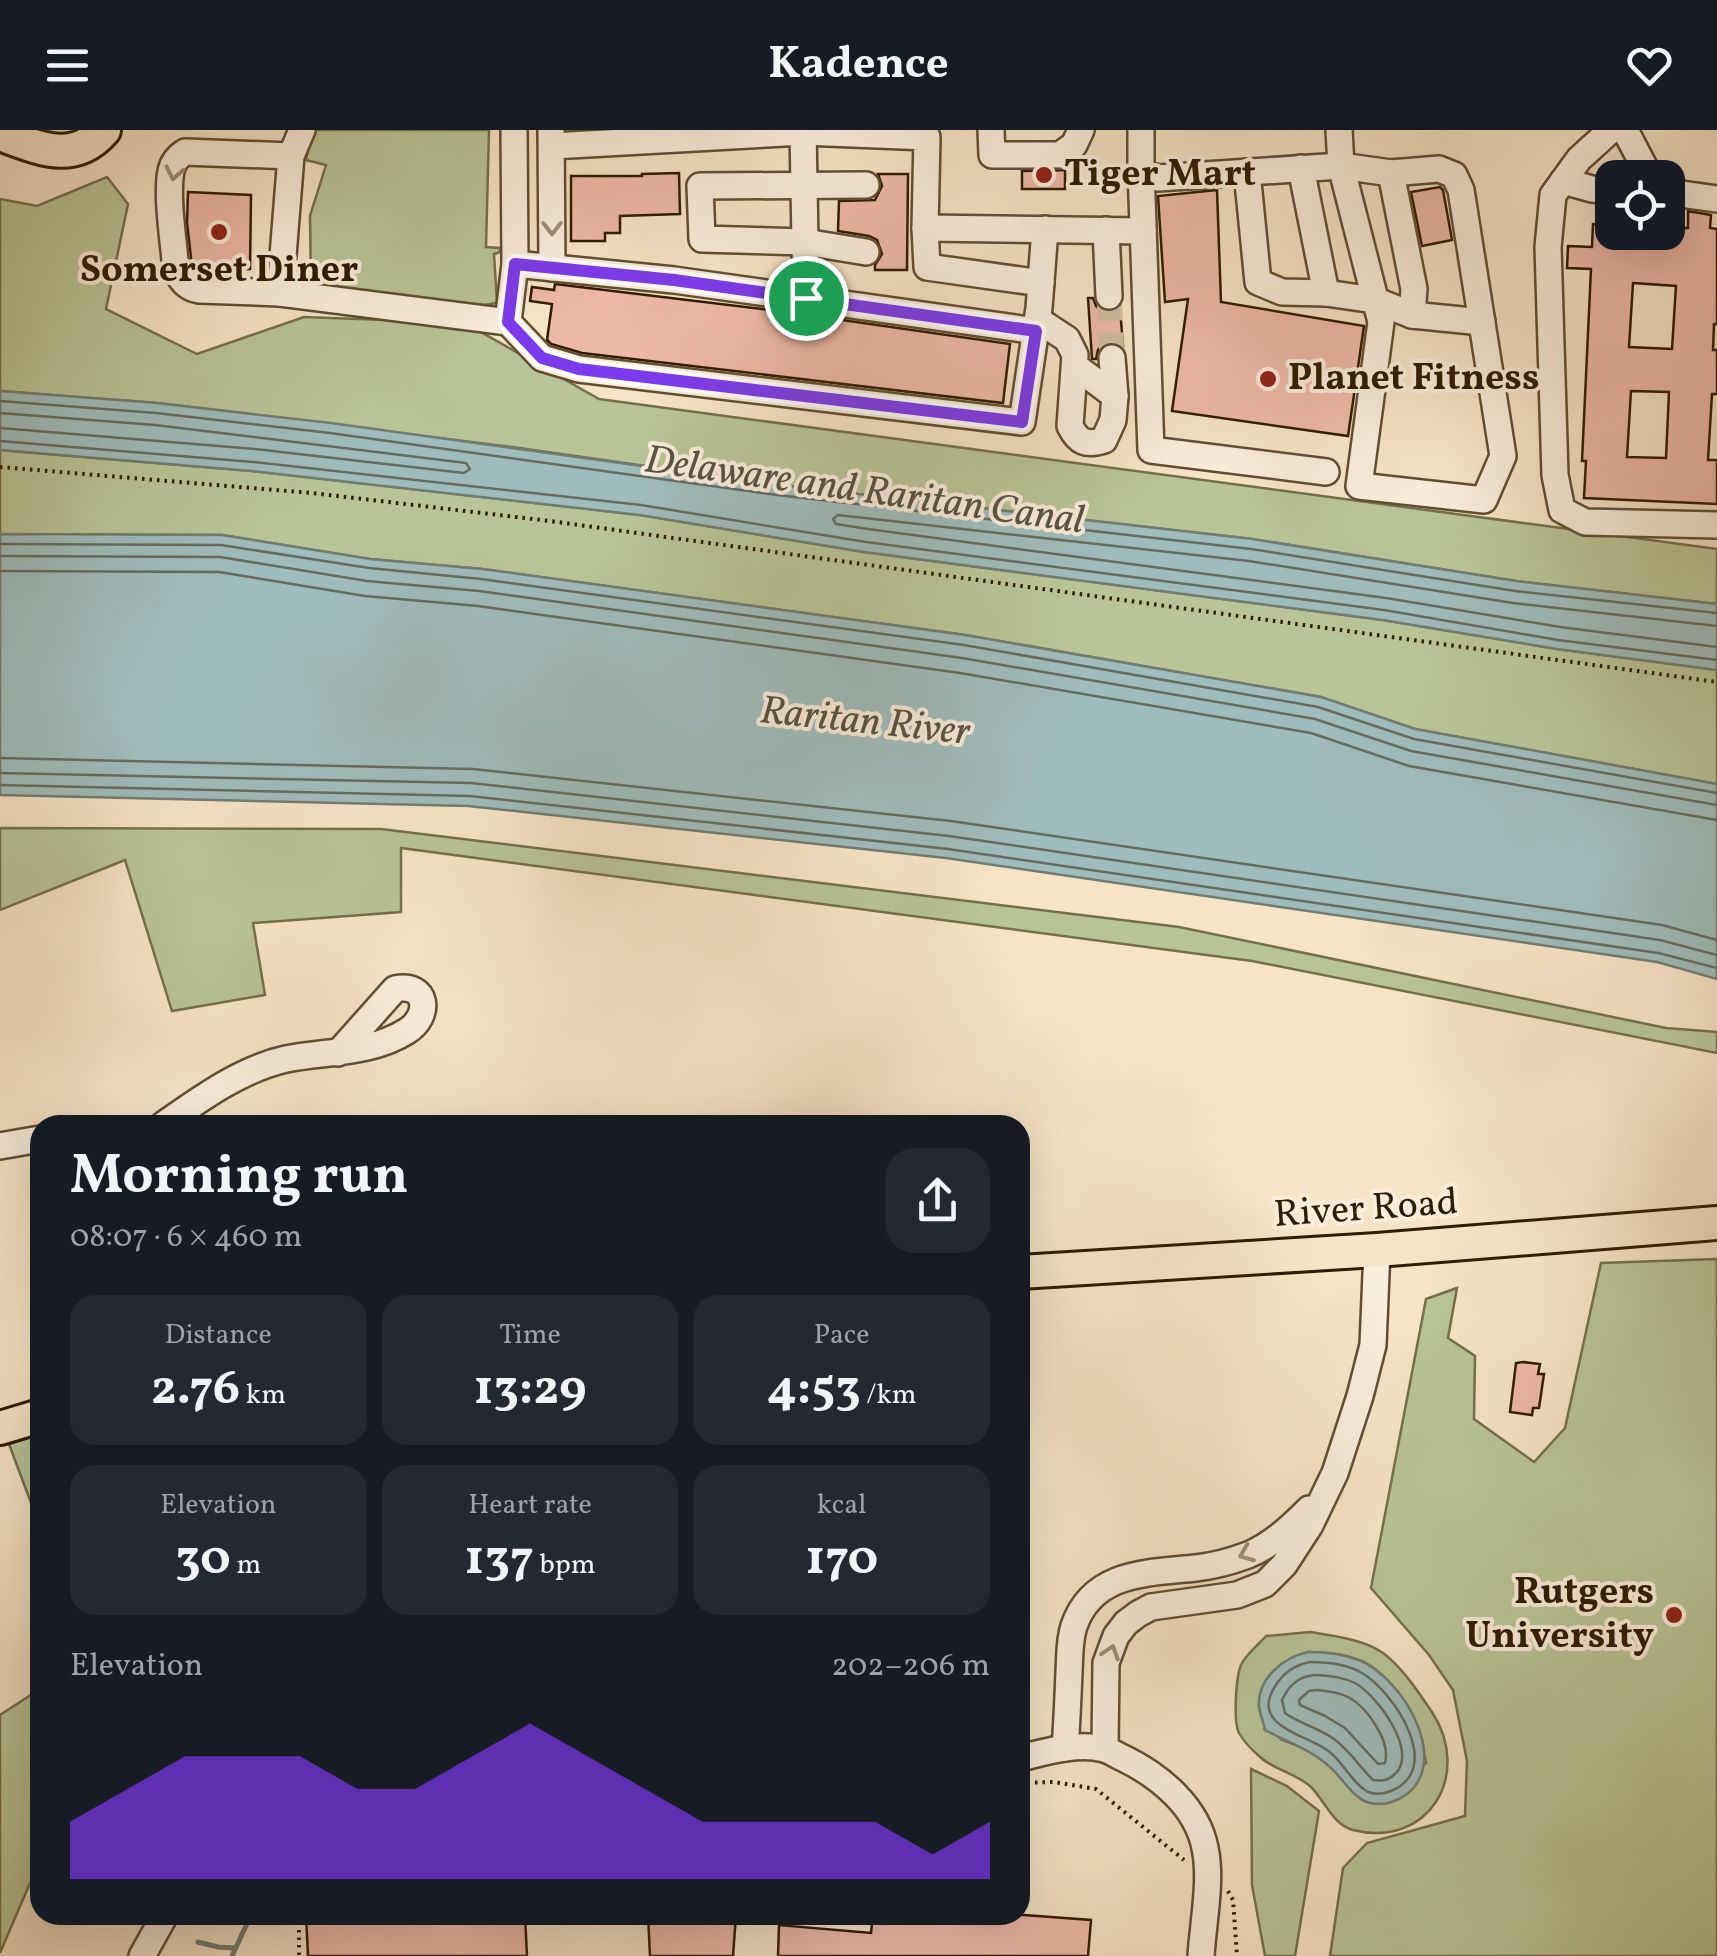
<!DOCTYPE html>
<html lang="en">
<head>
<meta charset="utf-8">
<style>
  body { margin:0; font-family:Vollkorn,serif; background:#242831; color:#f1f3f6; height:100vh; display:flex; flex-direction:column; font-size:38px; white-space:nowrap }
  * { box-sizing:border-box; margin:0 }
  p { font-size:32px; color:#9ea1a6 }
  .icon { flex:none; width:55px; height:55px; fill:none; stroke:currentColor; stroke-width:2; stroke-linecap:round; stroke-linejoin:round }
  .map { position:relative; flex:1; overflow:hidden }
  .panel { position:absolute; left:30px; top:985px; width:1000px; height:810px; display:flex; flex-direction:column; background:#171b24; border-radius:30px; box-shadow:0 10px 40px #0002 }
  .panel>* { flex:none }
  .controls { position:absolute; left:1595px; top:30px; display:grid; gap:20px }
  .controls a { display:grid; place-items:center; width:90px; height:90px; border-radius:20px; background:#171b24; box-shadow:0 10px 40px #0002; font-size:50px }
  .pin { position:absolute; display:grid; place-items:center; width:85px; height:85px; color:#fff; margin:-42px; border:5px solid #fff; border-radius:50%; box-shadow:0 2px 10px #0007 }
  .round { display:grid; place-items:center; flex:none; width:105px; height:105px; border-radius:30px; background:#242831 }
  .headline { display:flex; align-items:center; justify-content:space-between; height:170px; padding:0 40px }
  h1 { font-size:55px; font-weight:700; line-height:75px }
  .stats { display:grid; grid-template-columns:repeat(3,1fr); gap:15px; height:170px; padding:10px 40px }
  .stats div { display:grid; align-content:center; border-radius:25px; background:#242831; text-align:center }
  .stats b { font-size:50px; font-weight:700 }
  .stats small { font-size:28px; font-weight:400 }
  .stats p { font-size:28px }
  .chart { height:280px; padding:20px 40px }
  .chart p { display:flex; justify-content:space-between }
  .chart svg { width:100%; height:180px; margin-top:10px; fill:#7c3aed; opacity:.7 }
  header { display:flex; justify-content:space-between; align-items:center; height:130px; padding:0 40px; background:#171b24; font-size:45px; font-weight:700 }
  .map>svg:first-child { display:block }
</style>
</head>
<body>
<header><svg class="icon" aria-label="menu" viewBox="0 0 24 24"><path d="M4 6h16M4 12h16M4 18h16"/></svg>Kadence<svg class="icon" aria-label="heart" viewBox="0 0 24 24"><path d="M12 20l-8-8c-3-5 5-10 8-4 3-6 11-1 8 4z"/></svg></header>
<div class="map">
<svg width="1717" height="1826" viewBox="0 0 1717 1826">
  <rect width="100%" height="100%" fill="#f7e4c7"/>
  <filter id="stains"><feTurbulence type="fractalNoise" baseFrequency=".002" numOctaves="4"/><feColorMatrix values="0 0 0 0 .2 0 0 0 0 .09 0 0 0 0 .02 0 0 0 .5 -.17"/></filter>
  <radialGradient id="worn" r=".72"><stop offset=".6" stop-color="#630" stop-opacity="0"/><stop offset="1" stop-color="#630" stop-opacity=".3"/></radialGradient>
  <g fill="#b9c598" stroke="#74704c" stroke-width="2.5" fill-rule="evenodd">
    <path d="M312 0H489L486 117 500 118V122L494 124 497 173 483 175 311 156 310 86 326 35 306 30Z"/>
    <path d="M107 47 128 74 106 179 197 224 304 187 465 193 599 269 1717 419V474L1516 451 1252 409 779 355 512 317 157 273 0 261V69L37 76Z"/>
    <path d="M0 320 252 341 640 385 864 422 1383 490 1557 519 1717 540V654L1415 599 1321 567 965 505 482 439 370 429 222 405 0 404Z"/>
    <path d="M0 698 381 699 1179 797 1666 898 1717 902V923L1252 831 401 718V782L253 793 265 865 172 881 125 730 0 780Z"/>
    <path d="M1717 1129V1826H1330L1343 1738 1367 1713 1465 1686 1467 1631 1453 1560 1429 1525 1371 1458 1426 1169 1457 1158 1448 1208 1475 1226 1474 1289 1534 1332 1565 1298 1601 1133Z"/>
    <path d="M40 1304V1397L9 1314Z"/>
    <path d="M1310 1502C1334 1506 1363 1509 1383 1523 1402 1537 1419 1563 1432 1582 1473 1645 1428 1719 1353 1700 1333 1695 1325 1671 1311 1657 1296 1643 1273 1640 1259 1626 1252 1620 1243 1610 1239 1603 1233 1592 1236 1547 1241 1535 1245 1525 1259 1514 1266 1506ZM1308 1522C1327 1522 1347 1524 1364 1532 1398 1550 1421 1597 1426 1633L1362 1670 1323 1629 1307 1619 1282 1610 1275 1604 1265 1600C1264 1592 1260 1585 1259 1576 1258 1546 1287 1535 1308 1522Z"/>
    <path d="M40 1559V1736L33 1746 0 1823V1585Z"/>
    <path d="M1251 1639 1287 1656 1319 1681 1295 1826H1265L1252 1755Z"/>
  </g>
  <g fill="#9fbdbd" stroke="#727d72" stroke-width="2.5">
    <path d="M0 261 157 273 331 293 779 355 1252 409 1516 451 1717 474V540L1557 519 1383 490 864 422 640 385 252 341 0 320Z"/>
    <path d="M0 404 222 405 370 429 482 439 965 505 1321 567 1415 599 1717 654V849L1657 832 946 728 468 676 0 665Z"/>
    <path d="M1308 1522C1326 1522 1344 1524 1361 1531 1402 1549 1451 1629 1407 1664 1396 1672 1383 1676 1370 1673 1355 1669 1346 1654 1336 1643 1316 1621 1289 1613 1265 1600 1264 1592 1260 1585 1259 1575 1258 1548 1284 1527 1308 1522Z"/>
  </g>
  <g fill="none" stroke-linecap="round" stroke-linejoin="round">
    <g stroke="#676c5f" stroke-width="2.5">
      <path d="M0 271 156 283 330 303 777 365 1251 419 1515 461 1717 483"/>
      <path d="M0 283 155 295 466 333 470 339 464 343 255 319 0 298"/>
      <path d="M0 311 253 332 641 375 866 412 1384 480 1558 510 1717 530"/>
      <path d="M0 414 221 415 369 438 481 449 964 515 1318 577 1414 609 1717 663"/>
      <path d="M0 426 220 427 367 451 479 461 962 528 1315 589 1411 621 1717 675"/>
      <path d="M0 441 219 442 365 466 478 476 960 543 1311 603 1409 636 1717 690"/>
      <path d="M1717 496 1513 473 1249 431 838 385 833 389 836 394 868 399 1386 468 1560 497 1717 517"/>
      <path d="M0 628 473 639 951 691 1662 795 1717 810"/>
      <path d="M0 643 471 653 949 706 1660 810 1717 825"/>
      <path d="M0 655 470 666 948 719 1658 823 1717 838"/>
      <path d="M1310 1532C1327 1532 1347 1534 1362 1543 1394 1562 1445 1639 1391 1661 1384 1664 1376 1665 1368 1662 1353 1654 1344 1634 1331 1623 1311 1605 1250 1598 1274 1558 1282 1544 1294 1535 1310 1532Z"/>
      <path d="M1317 1545C1330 1546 1343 1547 1355 1553 1377 1565 1419 1622 1395 1644 1388 1651 1382 1651 1373 1650 1360 1637 1349 1620 1334 1609 1319 1598 1300 1594 1285 1583L1282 1570C1289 1555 1300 1545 1317 1545Z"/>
      <path d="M1317 1560C1327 1561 1338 1562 1348 1567 1367 1577 1391 1611 1385 1633L1378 1634 1345 1598 1325 1586 1300 1575 1299 1570 1309 1561Z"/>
    </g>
    <g stroke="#727d72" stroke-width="5">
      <path d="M198 1812 218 1817 234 1818"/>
      <path d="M232 1826 251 1785"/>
    </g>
  </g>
  <g fill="#eeb8a7" stroke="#2f1c01" stroke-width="2.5" fill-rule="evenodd">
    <path d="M1065 40V59H1022V41Z"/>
    <path d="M679 43 680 84 620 86V103H605V111H571V46H642V44Z"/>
    <path d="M878 44H908L907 140H875V135L882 124 877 110 869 106 838 101 839 71 875 70 882 56Z"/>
    <path d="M1440 57 1443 60 1452 110 1422 116 1411 62Z"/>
    <path d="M1217 60 1221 172 1364 196 1348 306 1172 281 1188 169 1165 172 1158 66Z"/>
    <path d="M188 62 251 65 250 139 195 140 192 136 187 93Z"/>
    <path d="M1688 81 1711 85 1710 98 1717 99V194H1714L1713 220H1717V264H1712L1708 330H1717V374L1584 368 1586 331H1582L1591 139 1567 138 1568 116 1592 117 1593 94 1612 95V102H1668V98H1688ZM1633 153 1676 156 1672 219 1629 217ZM1631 261 1669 262 1666 328 1627 327Z"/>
    <path d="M555 154 786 182 1010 214 1003 273 582 223 551 214 547 210 552 174 530 171 532 157 554 160Z"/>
    <path d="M1088 168H1093L1096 176 1102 181 1111 182 1120 178 1123 216 1112 212 1104 214 1098 220 1096 229H1092Z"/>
    <path d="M1523 1232 1540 1234 1538 1244H1544L1539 1278H1533L1532 1285 1510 1282 1516 1233Z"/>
    <path d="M306 1785H525L527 1826H308Z"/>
    <path d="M648 1785H736L733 1826H650Z"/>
    <path d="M873 1785H1024L1091 1790 1088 1826H778L779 1795 871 1803Z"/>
  </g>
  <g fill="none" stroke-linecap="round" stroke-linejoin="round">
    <path stroke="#cfbc9f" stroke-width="25" stroke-dasharray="25 12" stroke-linecap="butt" d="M1109 166 1112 228"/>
    <defs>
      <g id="minor">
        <path d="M302 0 291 26 280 163 508 192"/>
        <path d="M514 0 515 134 508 192 542 228 579 239 1022 292 1039 178 1045 99"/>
        <path d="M551 0 552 138"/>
        <path d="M803 0 806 168"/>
        <path d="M991 0 992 25H1060L1074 15 1081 0"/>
        <path d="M1141 0V39L1145 44 1158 48 1341 36 1391 43 1439 39 1454 45 1461 60 1503 326 1484 370 1359 356 1381 192 1341 36 1339 0"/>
        <path d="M1611 0 1579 29 1553 65 1548 117 1555 345 1562 380 1585 392 1717 395"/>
        <path d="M1625 0 1648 44 1653 48"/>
        <path d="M552 16 803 2 927 7 925 98 927 137 1041 153"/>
        <path d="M1301 38 1326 163"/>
        <path d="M1141 39 1151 320 1326 342"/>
        <path d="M1247 42 1258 152 1282 162 1326 163 1374 170 1412 185 1482 192"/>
        <path d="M1391 43 1414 159 1412 185"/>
        <path d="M1563 51 1592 59 1612 61"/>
        <path d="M1668 56 1681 64 1717 69"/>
        <path d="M925 98 1143 101"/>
        <path d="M1106 100 1109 166"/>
        <path d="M866 122 805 112 702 109 700 56 866 55"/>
        <path d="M515 134 674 150 1036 201"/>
        <path d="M280 163 199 160C187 158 182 151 176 141 174 113 166 68 171 41 173 32 177 27 185 22L291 26"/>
        <path d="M1038 190 1067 209 1075 225 1070 296C1078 312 1086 316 1104 310L1113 290 1115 266 1075 236"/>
        <path d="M1112 228 1115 266"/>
        <path d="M163 995C200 969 241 939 286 929 326 921 371 924 407 901 431 886 428 852 395 859L338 923"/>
        <path d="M0 1016 40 1009"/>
        <path d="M1065 1618C1067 1592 1068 1567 1069 1542 1070 1526 1069 1511 1074 1496 1093 1441 1149 1443 1196 1438 1213 1436 1232 1431 1248 1425 1272 1415 1291 1397 1309 1379"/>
        <path d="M1105 1619 1106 1533 1116 1506 1126 1493 1138 1484 1151 1477 1237 1465 1265 1454 1284 1435 1310 1395 1335 1343 1360 1266 1373 1215 1377 1120"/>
        <path d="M1020 1628C1046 1622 1077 1612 1104 1619 1111 1621 1118 1626 1125 1629 1161 1647 1197 1677 1205 1718 1212 1750 1203 1793 1201 1826"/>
        <path d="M142 1826 165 1785"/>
      </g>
      <g id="major">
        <path d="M0 4C37 17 73 36 104 0"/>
        <path d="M1020 1142 1377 1120 1717 1093"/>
        <path d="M0 1298 40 1286"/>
      </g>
    </defs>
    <use href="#minor" stroke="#614e32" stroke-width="30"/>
    <use href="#major" stroke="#2f1c01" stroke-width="38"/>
    <g stroke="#2f1c01" stroke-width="4" stroke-dasharray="2.5 5" stroke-linecap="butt">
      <path d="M0 337 312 363 550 391 1717 552"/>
      <path d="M1020 1653 1054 1652 1096 1659 1184 1730"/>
      <path d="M1228 1761 1233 1770 1237 1826"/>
      <path d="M299 1785V1826"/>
    </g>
    <use href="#minor" stroke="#faeddb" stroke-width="25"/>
    <use href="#major" stroke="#f7e4c7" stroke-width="32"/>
  </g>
  <defs><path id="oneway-chevron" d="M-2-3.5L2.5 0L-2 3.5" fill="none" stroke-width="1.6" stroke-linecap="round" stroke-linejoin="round" transform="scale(2.5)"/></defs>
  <g stroke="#9f8f79">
    <use href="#oneway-chevron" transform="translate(174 43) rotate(101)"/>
    <use href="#oneway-chevron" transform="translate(552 98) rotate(90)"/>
    <use href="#oneway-chevron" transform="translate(1246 1424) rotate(158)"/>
    <use href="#oneway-chevron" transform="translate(1111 1522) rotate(-72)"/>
  </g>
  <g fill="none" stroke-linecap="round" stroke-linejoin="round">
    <defs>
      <path id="route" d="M515 134 674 150 1036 201 1022 292 579 239 542 228 508 192Z"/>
    </defs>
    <use href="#route" stroke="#fff" stroke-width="20"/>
    <use href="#route" stroke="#7c3aed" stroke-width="12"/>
  </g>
  <g fill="#8f2418" stroke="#faeddb" stroke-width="4">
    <circle cx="1044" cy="45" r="10"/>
    <circle cx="219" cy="102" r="10"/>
    <circle cx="1268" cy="249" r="10"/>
    <circle cx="1674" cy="1485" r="10"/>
  </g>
  <g text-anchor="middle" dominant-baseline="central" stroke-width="8" stroke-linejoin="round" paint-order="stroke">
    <g font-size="38" font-weight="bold" fill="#2f1c01" stroke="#faeddb" text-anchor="start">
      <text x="1064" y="45">Tiger Mart</text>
      <text x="219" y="141" text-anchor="middle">Somerset Diner</text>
      <text x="1288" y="249">Planet Fitness</text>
      <text x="1654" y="1463" text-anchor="end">Rutgers<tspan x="1654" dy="44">University</tspan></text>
    </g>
    <g font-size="38" fill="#2f1c01" stroke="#faeddb">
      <text transform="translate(1366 1080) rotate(-4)">River Road</text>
    </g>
    <g font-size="40" font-style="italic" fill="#565443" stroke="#faeddb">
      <text transform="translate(864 362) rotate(8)">Delaware and Raritan Canal</text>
      <text transform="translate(865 593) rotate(6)">Raritan River</text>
    </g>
  </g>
  <rect width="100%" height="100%" filter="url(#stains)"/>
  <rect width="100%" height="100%" fill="url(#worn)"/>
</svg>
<div class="controls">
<a><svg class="icon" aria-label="locate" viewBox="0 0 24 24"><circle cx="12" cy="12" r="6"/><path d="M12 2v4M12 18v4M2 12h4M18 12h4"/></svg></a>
</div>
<div class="pin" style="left:806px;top:168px;background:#1e9e55"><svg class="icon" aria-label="arrive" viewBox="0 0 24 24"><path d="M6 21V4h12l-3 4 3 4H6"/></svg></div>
<section class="panel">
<div class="headline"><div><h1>Morning run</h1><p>08:07 · 6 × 460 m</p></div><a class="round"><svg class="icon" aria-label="share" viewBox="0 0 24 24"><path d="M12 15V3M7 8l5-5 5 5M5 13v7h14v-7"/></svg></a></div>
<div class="stats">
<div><p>Distance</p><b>2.76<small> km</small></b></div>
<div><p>Time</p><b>13:29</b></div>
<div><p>Pace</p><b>4:53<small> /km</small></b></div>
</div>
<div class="stats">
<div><p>Elevation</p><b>30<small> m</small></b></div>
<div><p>Heart rate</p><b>137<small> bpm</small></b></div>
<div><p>kcal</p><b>170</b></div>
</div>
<div class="chart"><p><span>Elevation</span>202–206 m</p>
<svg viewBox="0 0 160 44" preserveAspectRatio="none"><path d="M0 44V30L10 22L20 14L30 14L40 14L50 22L60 22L70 14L80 6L90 14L100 22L110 30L120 30L130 30L140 30L150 38L160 30V44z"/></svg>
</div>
</section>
</div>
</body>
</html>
